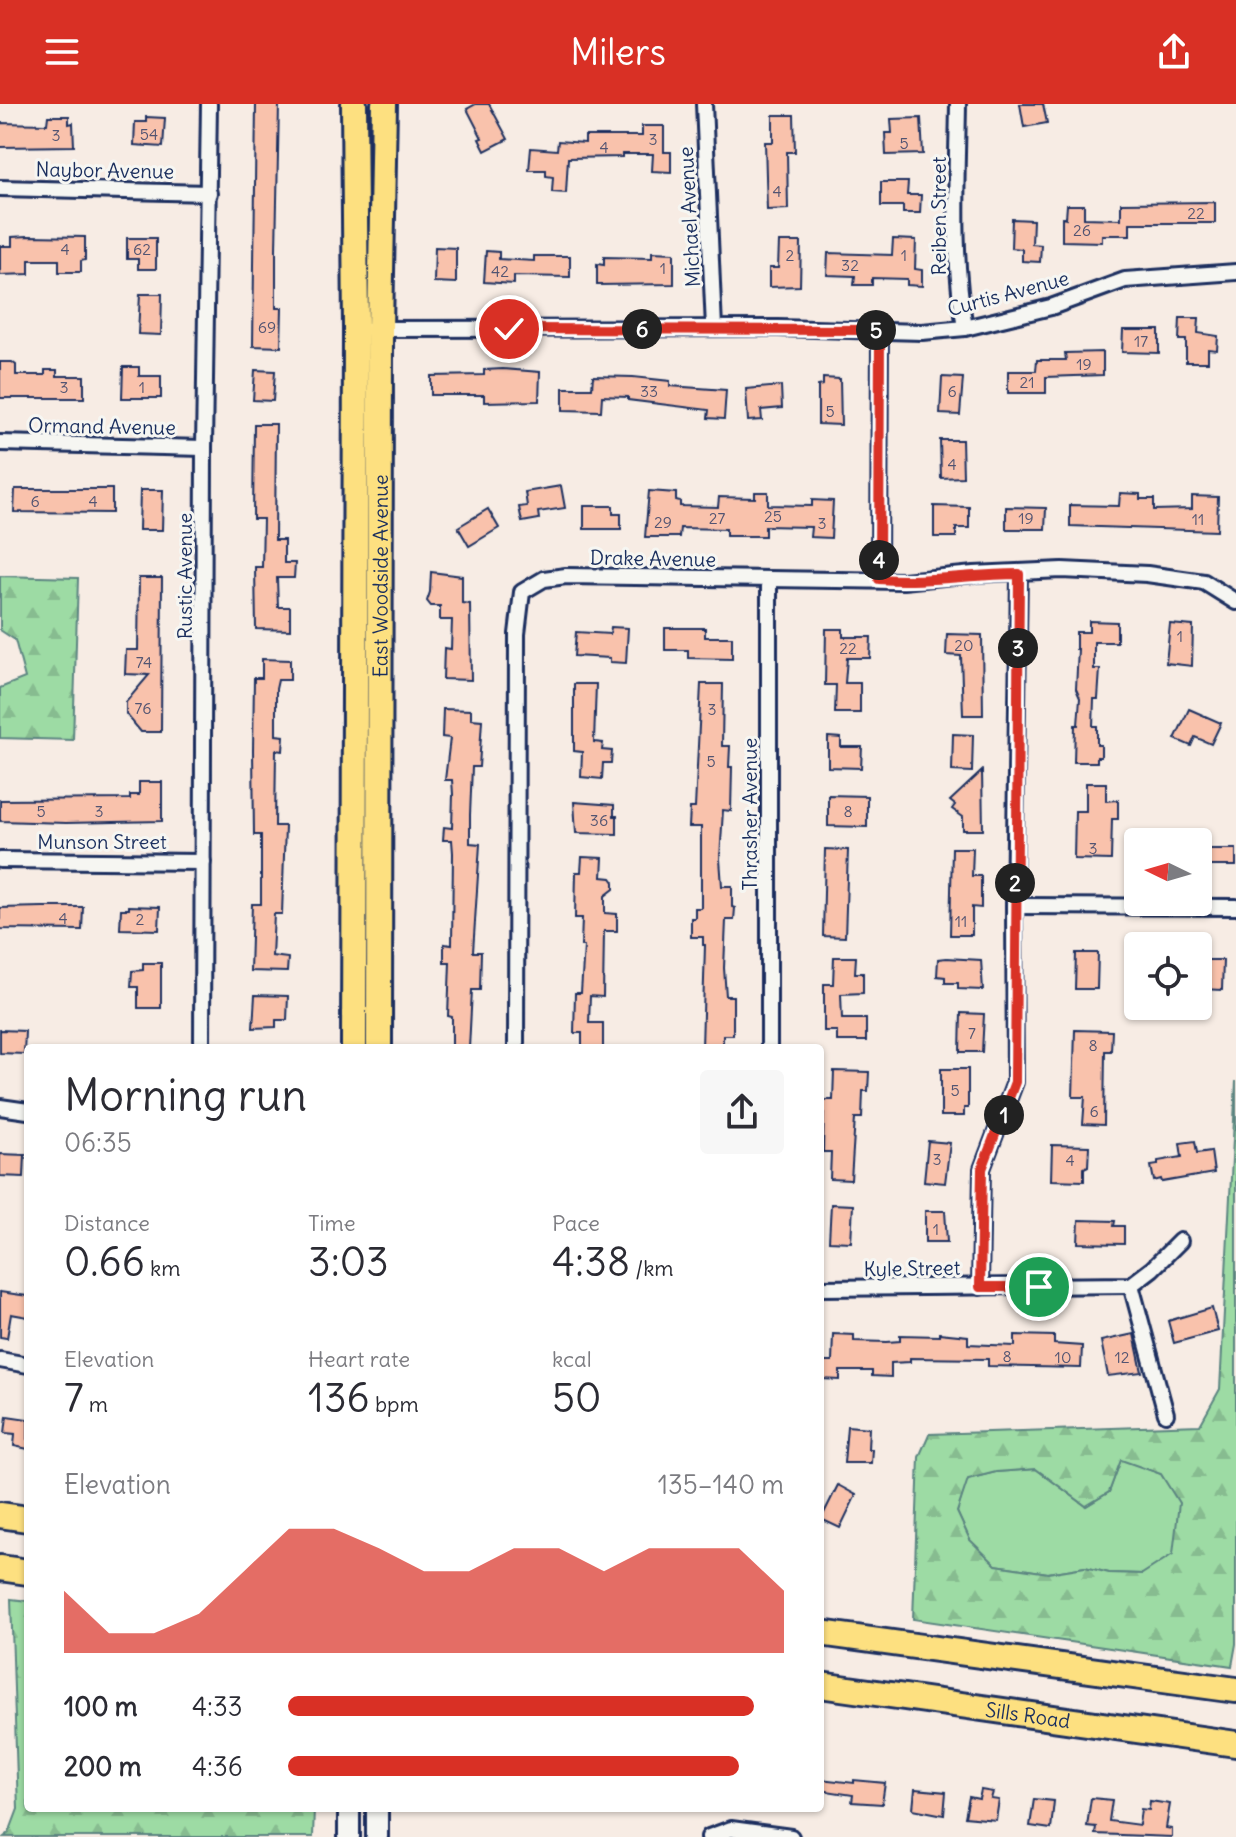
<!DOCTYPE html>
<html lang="en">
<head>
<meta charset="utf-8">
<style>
  body { margin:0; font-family:Delius,sans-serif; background:#f7f7f7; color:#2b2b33; height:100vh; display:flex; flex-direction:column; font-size:30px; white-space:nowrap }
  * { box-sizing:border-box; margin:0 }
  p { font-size:26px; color:#7c7c81 }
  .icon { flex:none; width:44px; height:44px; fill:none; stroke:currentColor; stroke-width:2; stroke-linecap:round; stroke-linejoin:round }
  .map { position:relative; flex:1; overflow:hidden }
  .panel { position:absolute; left:24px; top:940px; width:800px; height:768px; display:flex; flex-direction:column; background:#fff; border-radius:8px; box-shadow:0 2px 6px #0004 }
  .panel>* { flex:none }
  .needle { width:52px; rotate:275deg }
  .tools { position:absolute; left:1124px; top:724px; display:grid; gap:16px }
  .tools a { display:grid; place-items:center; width:88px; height:88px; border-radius:8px; background:#fff; box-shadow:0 2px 6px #0004; font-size:40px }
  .pin { position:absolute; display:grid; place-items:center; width:68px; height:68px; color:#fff; margin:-34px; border:4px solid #fff; border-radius:50%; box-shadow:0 2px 8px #0007 }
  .km { position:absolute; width:40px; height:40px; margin:-20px; border-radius:50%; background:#222; color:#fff; font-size:22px; line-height:40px; text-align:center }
  .round { display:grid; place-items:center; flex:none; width:84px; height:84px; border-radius:8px; background:#f7f7f7 }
  .head { display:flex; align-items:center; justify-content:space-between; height:136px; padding:0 40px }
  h1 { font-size:44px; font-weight:600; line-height:60px }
  .figures { display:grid; grid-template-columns:repeat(3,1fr); gap:12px; height:136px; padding:8px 40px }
  .figures div { display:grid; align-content:center }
  .figures b { font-size:40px; font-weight:600 }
  .figures small { font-size:22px; font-weight:400 }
  .figures p { font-size:22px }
  .chart { height:224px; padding:16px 40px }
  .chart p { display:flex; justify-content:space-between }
  .chart svg { width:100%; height:144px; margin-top:8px; fill:#d93025; opacity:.7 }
  ul { padding:0 40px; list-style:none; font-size:26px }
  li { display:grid; grid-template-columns:128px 96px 1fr; align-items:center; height:60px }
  li i { height:20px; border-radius:10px; background:#d93025 }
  header { display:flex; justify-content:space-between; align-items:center; height:104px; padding:0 40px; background:#d93025; color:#fff; font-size:36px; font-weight:600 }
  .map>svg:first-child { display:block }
</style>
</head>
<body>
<header><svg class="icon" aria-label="menu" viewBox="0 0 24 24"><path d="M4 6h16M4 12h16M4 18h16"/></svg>Milers<svg class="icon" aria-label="share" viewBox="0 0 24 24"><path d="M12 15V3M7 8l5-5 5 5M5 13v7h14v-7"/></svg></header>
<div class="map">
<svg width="1236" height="1733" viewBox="0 0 1236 1733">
  <defs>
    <pattern id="forest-firs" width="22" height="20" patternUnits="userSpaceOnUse" patternTransform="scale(2)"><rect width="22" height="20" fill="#9ddba4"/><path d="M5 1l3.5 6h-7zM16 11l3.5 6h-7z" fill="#87bc90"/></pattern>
  </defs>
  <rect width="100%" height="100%" fill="#f7ece4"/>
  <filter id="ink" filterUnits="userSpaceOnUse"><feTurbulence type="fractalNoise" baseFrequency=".0125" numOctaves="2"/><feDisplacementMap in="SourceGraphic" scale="16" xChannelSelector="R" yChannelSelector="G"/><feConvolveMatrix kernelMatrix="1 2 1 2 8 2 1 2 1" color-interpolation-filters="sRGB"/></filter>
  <g filter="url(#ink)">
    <path fill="#9ddba4" stroke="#5c8581" stroke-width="2" d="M1121 1355 1161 1370 1180 1399 1174 1450 1143 1470 1109 1469 1085 1463 1048 1469 995 1461 970 1436 957 1408 967 1375 996 1368 1036 1365 1086 1402 1109 1388Z"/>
    <g fill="url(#forest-firs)" stroke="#5c8581" stroke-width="2" fill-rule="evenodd">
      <path d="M0 472 78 474 73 636 0 634V584L25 574 15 536 0 526Z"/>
      <path d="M1236 977V1540L1232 1562 913 1515 919 1353 929 1330 1200 1321 1220 1285ZM1121 1356 1161 1370 1179 1399 1173 1450 1142 1470 1109 1469 1085 1463 1048 1469 996 1461 970 1436 957 1408 968 1375 996 1368 1036 1365 1086 1402 1109 1388Z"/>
      <path d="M11 1495 28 1497V1704H314L313 1733H4L9 1729 18 1705Z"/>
    </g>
    <g fill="#f9c2ac" stroke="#1b2f5e" stroke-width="2">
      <path d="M256 0H279L276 146V204H282L281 243 253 242Z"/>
      <path d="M476 0H489L508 35 485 47 479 35 482 34 467 5Z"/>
      <path d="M1020 0H1043L1047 19 1024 23Z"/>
      <path d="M773 11H794L795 48H787L788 105 767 106 765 38H773Z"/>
      <path d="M48 12H69V20L73 19 74 42 0 43V19L47 20Z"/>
      <path d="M146 13 165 14 163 43 134 41 135 18H146Z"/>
      <path d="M921 14 923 50 886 51 885 29H892L891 15Z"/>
      <path d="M642 22H664V48H671V68L652 67 653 50H622V53L568 54 566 89 552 88 553 73 546 72V66H529L531 44 557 46 558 37 585 39V32H642Z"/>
      <path d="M881 78H908L907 91H921L920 109H903V102H881Z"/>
      <path d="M1215 98V119H1130V131H1102V138L1062 137V113L1066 114 1067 101H1084V114L1121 115V99Z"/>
      <path d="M1012 115 1033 116 1032 140 1041 141 1040 158 1022 157V145L1011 144Z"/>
      <path d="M28 132 85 133V156L81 157V168H59V156H29V170L0 171V142H12V133Z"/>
      <path d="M127 134H156V165H138V155H127Z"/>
      <path d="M893 135 916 136 915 165 922 166V182L907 181V175L872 174V181H854L855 172 827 171 828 149 892 151Z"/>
      <path d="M779 138H801L800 182 769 183V164H778Z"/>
      <path d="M435 143 456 144V179L434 178Z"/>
      <path d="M486 147 499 148V155L534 157V152H570V173L514 172V180L484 178Z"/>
      <path d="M652 148 674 149V180L597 181V160L604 161V153L652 154Z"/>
      <path d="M140 190H162L161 231 138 230Z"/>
      <path d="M1180 214H1199L1198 229 1218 232 1217 246 1208 245V258H1186V236H1179Z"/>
      <path d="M1123 226H1159V249L1122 248Z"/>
      <path d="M1103 248V271L1046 273V289H1008V267H1036L1037 256H1066L1065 249Z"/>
      <path d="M0 258H12L16 261V271H45V266H57V272H84V294H0Z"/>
      <path d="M123 263H139V272H161V294H122Z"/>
      <path d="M503 265 540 268 539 297 484 298V291H431V272L484 271V266Z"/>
      <path d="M255 266 275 267 273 297 253 296Z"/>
      <path d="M593 272 633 273 670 277V282L726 286 724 315 708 314 709 306 628 296V293L602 292 601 307 563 306V284H592Z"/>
      <path d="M942 273 963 274 960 311 940 310Z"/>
      <path d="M823 274 840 275 841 321 818 320V282L823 281Z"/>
      <path d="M781 282 782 304 761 306 762 316 748 317 746 285Z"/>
      <path d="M254 320H276L275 436H284V459H295L294 474H277L278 503H290V526L256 525 255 463H262L263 415H253Z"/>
      <path d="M940 336H962L963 373 941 374Z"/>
      <path d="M561 382 565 404 538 408 539 415 522 418 519 403 527 402 525 388Z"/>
      <path d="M15 385H112V409L14 408Z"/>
      <path d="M140 386H163L162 426H139Z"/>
      <path d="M649 387 676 389V396L680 397V402L718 403 719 393 755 394V388H768V401L812 402V396L833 397 831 434 810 433 811 423 765 422V432H726V425L680 424 679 433H645Z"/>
      <path d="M1120 389 1140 390V395H1154V406L1192 405V392L1218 393 1217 427 1070 422V401L1119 402Z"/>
      <path d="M584 402H613V410H621V425H584Z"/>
      <path d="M934 402 969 403V424H956V433H934Z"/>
      <path d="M1006 403 1046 404 1045 425H1006Z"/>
      <path d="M488 405 499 424 469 442 458 423Z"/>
      <path d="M431 468 462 472V499L470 500 471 576 443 575 444 544 451 545 452 516H440V502H431L427 497 430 488Z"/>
      <path d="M139 474H162L161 628H141L126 610V598L149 571 125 570 126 546H138Z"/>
      <path d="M1089 517 1117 518V538H1094V565H1100L1098 595H1094L1093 622H1097V641H1101V653H1097V658H1074L1075 621H1078L1080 594 1076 585 1078 545H1076V528H1089Z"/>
      <path d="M1170 520 1193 522 1192 562 1166 559Z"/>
      <path d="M611 523 628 524 626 559 610 558V554L574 552 576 528 610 530Z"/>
      <path d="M665 524H705V533H732V555L688 554V546H665Z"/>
      <path d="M826 525H843V533H871L870 554H847L845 579H860V609H835L836 581H825Z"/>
      <path d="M947 530 982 531 983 611H963L961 552 946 551Z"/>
      <path d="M262 555 290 556V576H278L276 585V631L284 632 283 647 276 646 275 722H285L282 810H274L272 852 288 854 287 868 250 867 252 800H261V731H254L253 646 254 574H262Z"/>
      <path d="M574 580H596L594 638 603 639 602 646 612 647 611 659H603L602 675 581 673 582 648 574 647Z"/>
      <path d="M701 580H723L722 642H730L729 663H732L731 707 723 706 720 755 722 782H732V803L735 804 734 816H726L724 864 726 892H733V931H723V944H702L705 841H703V833H691V814H695V804H701V723H689L690 704H695Z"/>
      <path d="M443 605 471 606V615L482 616 479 663H472L470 711V739L480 740 473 848H481L480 886H472L469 944H452V913L448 912 450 858H444V840L452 841 453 749 452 736H443L444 723 452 724 453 690 452 676H445L450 634 442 633Z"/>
      <path d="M1189 605 1221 619 1211 640 1195 633 1191 642 1175 635Z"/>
      <path d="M953 630 973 631 972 668 952 667Z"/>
      <path d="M828 633 841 634V643H862L861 664 828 663Z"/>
      <path d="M982 667 983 726H963V713L952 705 955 701 950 697Z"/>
      <path d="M139 678H162V717L66 719 0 717V696L130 695V691H139Z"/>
      <path d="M1086 679H1106V697L1118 696V715H1112L1111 756 1074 755 1075 707H1086Z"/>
      <path d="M828 691 867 692V723L828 722Z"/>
      <path d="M574 698 614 701V712H617V730L576 729Z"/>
      <path d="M952 744H973L972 772H981V804L972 803V831H950Z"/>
      <path d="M825 745 848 746 845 833 823 832Z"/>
      <rect x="1198" y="745" width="38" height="17"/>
      <path d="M582 753 603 754 602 773 611 774 614 778V785L605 792V809L617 810V827H604L603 893 590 892 589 919H603V944H582V929H574L575 889H581L584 842H581L582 814H575L576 768H581Z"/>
      <path d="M129 802 160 803 159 826 120 825 121 805H129Z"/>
      <path d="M43 803H83L82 826 0 825V804Z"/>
      <path d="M1076 849H1098L1097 885H1075Z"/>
      <path d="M834 853H856L855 869H863V889L841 890 842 915H866V937H837V927H824V880H833Z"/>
      <path d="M946 854 981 856 983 886 958 885V879H945V873L937 872 938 855Z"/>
      <path d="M1198 856H1223L1222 886 1202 885V880H1198Z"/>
      <path d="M143 859H161V904H138V883H131L132 867 143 866Z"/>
      <path d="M255 891 288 892 287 916H276V923L253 924Z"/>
      <path d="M961 909 984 910 982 948H960Z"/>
      <path d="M0 926 25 927 24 950 0 949Z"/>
      <path d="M1075 926 1112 927 1111 947H1105L1104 1021 1083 1020 1085 993H1073Z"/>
      <path d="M941 965H968V1004H964V1012H941Z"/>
      <path d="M834 967 869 968 868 987H863L862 1014H855L851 1076 830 1075 831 1048H823L824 996H833Z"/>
      <path d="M928 1037 950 1039 945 1079 924 1077Z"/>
      <path d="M1195 1037 1197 1049 1211 1047 1214 1069 1162 1078 1161 1075 1154 1077 1151 1062 1158 1061V1057L1182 1053 1180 1039Z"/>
      <path d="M1052 1041 1089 1042 1088 1062 1084 1064V1077L1051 1076Z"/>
      <path d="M0 1050 25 1051 24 1073 0 1072Z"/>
      <path d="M831 1100 853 1101 851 1138 829 1137Z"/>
      <path d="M925 1107H945L947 1138H925Z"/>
      <path d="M1079 1116 1115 1117 1114 1122H1124V1140L1078 1139Z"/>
      <path d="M0 1188 28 1192V1213L11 1210 7 1234 0 1233Z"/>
      <path d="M1212 1204 1218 1227 1174 1239 1168 1217Z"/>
      <path d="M939 1229 968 1232V1240L1015 1242V1231L1054 1232V1240L1082 1242 1081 1264 988 1262V1255L910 1254V1258L891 1259V1273L872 1272V1267H840V1276L822 1275V1258H832L833 1230 854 1231V1237L887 1238 900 1237V1231L939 1232Z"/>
      <path d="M1134 1230 1142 1268 1108 1272 1101 1237Z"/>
      <path d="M7 1312 28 1315V1345L14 1342 15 1330 5 1329Z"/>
      <path d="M847 1322 869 1324 868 1345H872L871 1359H844Z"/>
      <path d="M838 1381 856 1391 840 1424 821 1415Z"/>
      <path d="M820 1675 854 1679V1676L885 1679 882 1700 852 1698 853 1691 820 1686Z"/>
      <path d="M915 1685 946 1688 944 1711 913 1705Z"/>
      <path d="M981 1686 993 1688 991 1695 999 1696 996 1716 965 1713 969 1693 979 1695Z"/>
      <path d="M1091 1694 1112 1696 1109 1717 1139 1721 1141 1705 1149 1706 1150 1697 1170 1700 1166 1724 1172 1725V1733L1095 1730 1096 1723 1087 1722Z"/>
      <path d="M1034 1695 1054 1697 1051 1725 1030 1722Z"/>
    </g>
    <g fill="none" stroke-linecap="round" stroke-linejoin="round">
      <defs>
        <g id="minor">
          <path d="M704 0 714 224"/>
          <path d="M958 0C957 75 952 149 965 224"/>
          <path d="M0 84 209 89"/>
          <path d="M372 225 778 224 922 228 965 224 1051 203 1125 176 1236 168"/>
          <path d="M0 339 204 344"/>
          <path d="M879 475 880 226"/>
          <path d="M0 756 203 758"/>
          <path d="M1014 802 1236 803"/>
          <path d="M202 944 204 344 209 0"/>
          <path d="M516 944 517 530 522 488 544 475 566 472 903 477 974 470 1062 466 1147 470 1204 478 1236 498"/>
          <path d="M769 944V476"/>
          <path d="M0 1003 28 1007"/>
          <path d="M1131 1181 1166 1310"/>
          <path d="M980 1183 982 1065 1015 978 1014 802 1019 470"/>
          <path d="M820 1184 1131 1181 1152 1165 1180 1137"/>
          <path d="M0 1256 28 1261"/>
          <path d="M709 1733 731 1725 791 1733"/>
        </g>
        <g id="secondary">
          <path d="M349 1733V1704"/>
          <path d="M377 1733V1704"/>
        </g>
        <g id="primary">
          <path d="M354 0 356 225 354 944"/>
          <path id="s1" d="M379 944 380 225 384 0"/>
          <path d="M0 1411 28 1415"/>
          <path d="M0 1464 28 1468"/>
          <path d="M820 1529 1236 1586"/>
          <path id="s2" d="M820 1581 1236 1640"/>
        </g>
      </defs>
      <use href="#minor" stroke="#1b2f5e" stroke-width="20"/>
      <use href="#secondary" stroke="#1b2f5e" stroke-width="26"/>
      <use href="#primary" stroke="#1b2f5e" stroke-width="30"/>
      <use href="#minor" stroke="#f6f6f2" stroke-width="14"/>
      <use href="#secondary" stroke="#f6f6f2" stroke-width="20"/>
      <use href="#primary" stroke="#fde080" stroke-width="24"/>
    </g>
  </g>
  <g fill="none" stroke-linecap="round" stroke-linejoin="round" filter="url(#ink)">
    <defs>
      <path id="route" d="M509 225 880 226 879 475C925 479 972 470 1019 470L1015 978 982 1065 980 1183H1039"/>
    </defs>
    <use href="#route" stroke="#fff" stroke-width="16"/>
    <use href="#route" stroke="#d93025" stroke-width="10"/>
  </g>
  <g text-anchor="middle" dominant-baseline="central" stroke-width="6" stroke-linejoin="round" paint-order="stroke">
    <g font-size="16" fill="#525472">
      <text x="149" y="30">54</text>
      <text x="56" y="31">3</text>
      <text x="653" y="35">3</text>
      <text x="904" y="39">5</text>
      <text x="604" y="43">4</text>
      <text x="777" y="87">4</text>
      <text x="1196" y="109">22</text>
      <text x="1082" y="126">26</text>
      <text x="65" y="145">4</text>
      <text x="142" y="145">62</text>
      <text x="790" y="151">2</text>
      <text x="904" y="151">1</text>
      <text x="850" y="161">32</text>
      <text x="663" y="164">1</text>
      <text x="500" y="167">42</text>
      <text x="267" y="223">69</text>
      <text x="1141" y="237">17</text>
      <text x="1084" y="260">19</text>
      <text x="1027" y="278">21</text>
      <text x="64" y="283">3</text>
      <text x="142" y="283">1</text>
      <text x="649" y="287">33</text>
      <text x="952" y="287">6</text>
      <text x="830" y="307">5</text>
      <text x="952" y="360">4</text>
      <text x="35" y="397">6</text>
      <text x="93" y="397">4</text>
      <text x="773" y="412">25</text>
      <text x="717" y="414">27</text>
      <text x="1026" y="414">19</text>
      <text x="1198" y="415">11</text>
      <text x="663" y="418">29</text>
      <text x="822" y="419">3</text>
      <text x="1180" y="532">1</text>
      <text x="964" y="541">20</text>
      <text x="848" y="544">22</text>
      <text x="144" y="558">74</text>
      <text x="143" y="604">76</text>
      <text x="712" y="605">3</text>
      <text x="711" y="657">5</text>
      <text x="41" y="707">5</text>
      <text x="99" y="707">3</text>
      <text x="848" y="707">8</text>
      <text x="599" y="716">36</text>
      <text x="1093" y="744">3</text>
      <text x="63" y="814">4</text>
      <text x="140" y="815">2</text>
      <text x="961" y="817">11</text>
      <text x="972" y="929">7</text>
      <text x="1093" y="941">8</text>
      <text x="955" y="986">5</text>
      <text x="1094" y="1007">6</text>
      <text x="937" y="1055">3</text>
      <text x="1070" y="1056">4</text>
      <text x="936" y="1125">1</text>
      <text x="1007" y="1252">8</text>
      <text x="1063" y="1253">10</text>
      <text x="1122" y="1253">12</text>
    </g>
    <g font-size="20" fill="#1b2f5e" stroke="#f6f6f2">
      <text transform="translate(105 66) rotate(1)">Naybor Avenue</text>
      <text transform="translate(938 112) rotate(-90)">Reiben Street</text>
      <text transform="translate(689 113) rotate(-93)">Michael Avenue</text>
      <text transform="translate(1008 189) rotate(-15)">Curtis Avenue</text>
      <text transform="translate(102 322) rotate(1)">Ormand Avenue</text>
      <text transform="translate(653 454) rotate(1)">Drake Avenue</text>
      <text transform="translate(184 472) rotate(-90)">Rustic Avenue</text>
      <text stroke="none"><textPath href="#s1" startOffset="472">East Woodside Avenue</textPath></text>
      <text transform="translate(749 710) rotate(-90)">Thrasher Avenue</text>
      <text x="102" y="737">Munson Street</text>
      <text transform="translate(912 1164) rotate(-1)">Kyle Street</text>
      <text stroke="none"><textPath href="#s2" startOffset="210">Sills Road</textPath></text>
    </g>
  </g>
</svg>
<div class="tools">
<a><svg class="needle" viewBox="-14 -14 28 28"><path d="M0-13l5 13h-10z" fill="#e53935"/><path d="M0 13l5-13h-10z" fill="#7c7c81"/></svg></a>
<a><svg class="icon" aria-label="locate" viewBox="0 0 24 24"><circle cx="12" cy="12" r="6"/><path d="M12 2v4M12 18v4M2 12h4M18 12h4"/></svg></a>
</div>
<div class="pin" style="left:1039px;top:1183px;background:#1e9e55"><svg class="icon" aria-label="arrive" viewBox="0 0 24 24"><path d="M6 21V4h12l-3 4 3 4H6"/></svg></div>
<div class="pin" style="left:509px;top:225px;background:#d93025"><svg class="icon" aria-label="check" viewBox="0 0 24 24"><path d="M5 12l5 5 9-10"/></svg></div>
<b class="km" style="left:1004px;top:1011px">1</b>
<b class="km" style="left:1015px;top:779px">2</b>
<b class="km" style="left:1018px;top:544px">3</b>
<b class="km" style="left:879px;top:456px">4</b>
<b class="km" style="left:876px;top:226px">5</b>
<b class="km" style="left:642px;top:225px">6</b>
<section class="panel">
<div class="head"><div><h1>Morning run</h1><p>06:35</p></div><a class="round"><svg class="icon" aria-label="share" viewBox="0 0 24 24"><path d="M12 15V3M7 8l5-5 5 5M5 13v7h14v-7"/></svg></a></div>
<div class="figures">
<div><p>Distance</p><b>0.66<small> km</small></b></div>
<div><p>Time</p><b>3:03</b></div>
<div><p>Pace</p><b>4:38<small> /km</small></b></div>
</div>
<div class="figures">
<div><p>Elevation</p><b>7<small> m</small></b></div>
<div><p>Heart rate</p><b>136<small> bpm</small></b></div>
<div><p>kcal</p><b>50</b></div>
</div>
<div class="chart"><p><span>Elevation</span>135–140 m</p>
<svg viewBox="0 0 160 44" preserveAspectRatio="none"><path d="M0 44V25L10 38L20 38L30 32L40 19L50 6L60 6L70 12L80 19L90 19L100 12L110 12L120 19L130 12L140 12L150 12L160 25V44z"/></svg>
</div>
<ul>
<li><b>100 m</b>4:33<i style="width:94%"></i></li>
<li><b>200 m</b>4:36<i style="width:91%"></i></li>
</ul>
</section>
</div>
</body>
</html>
